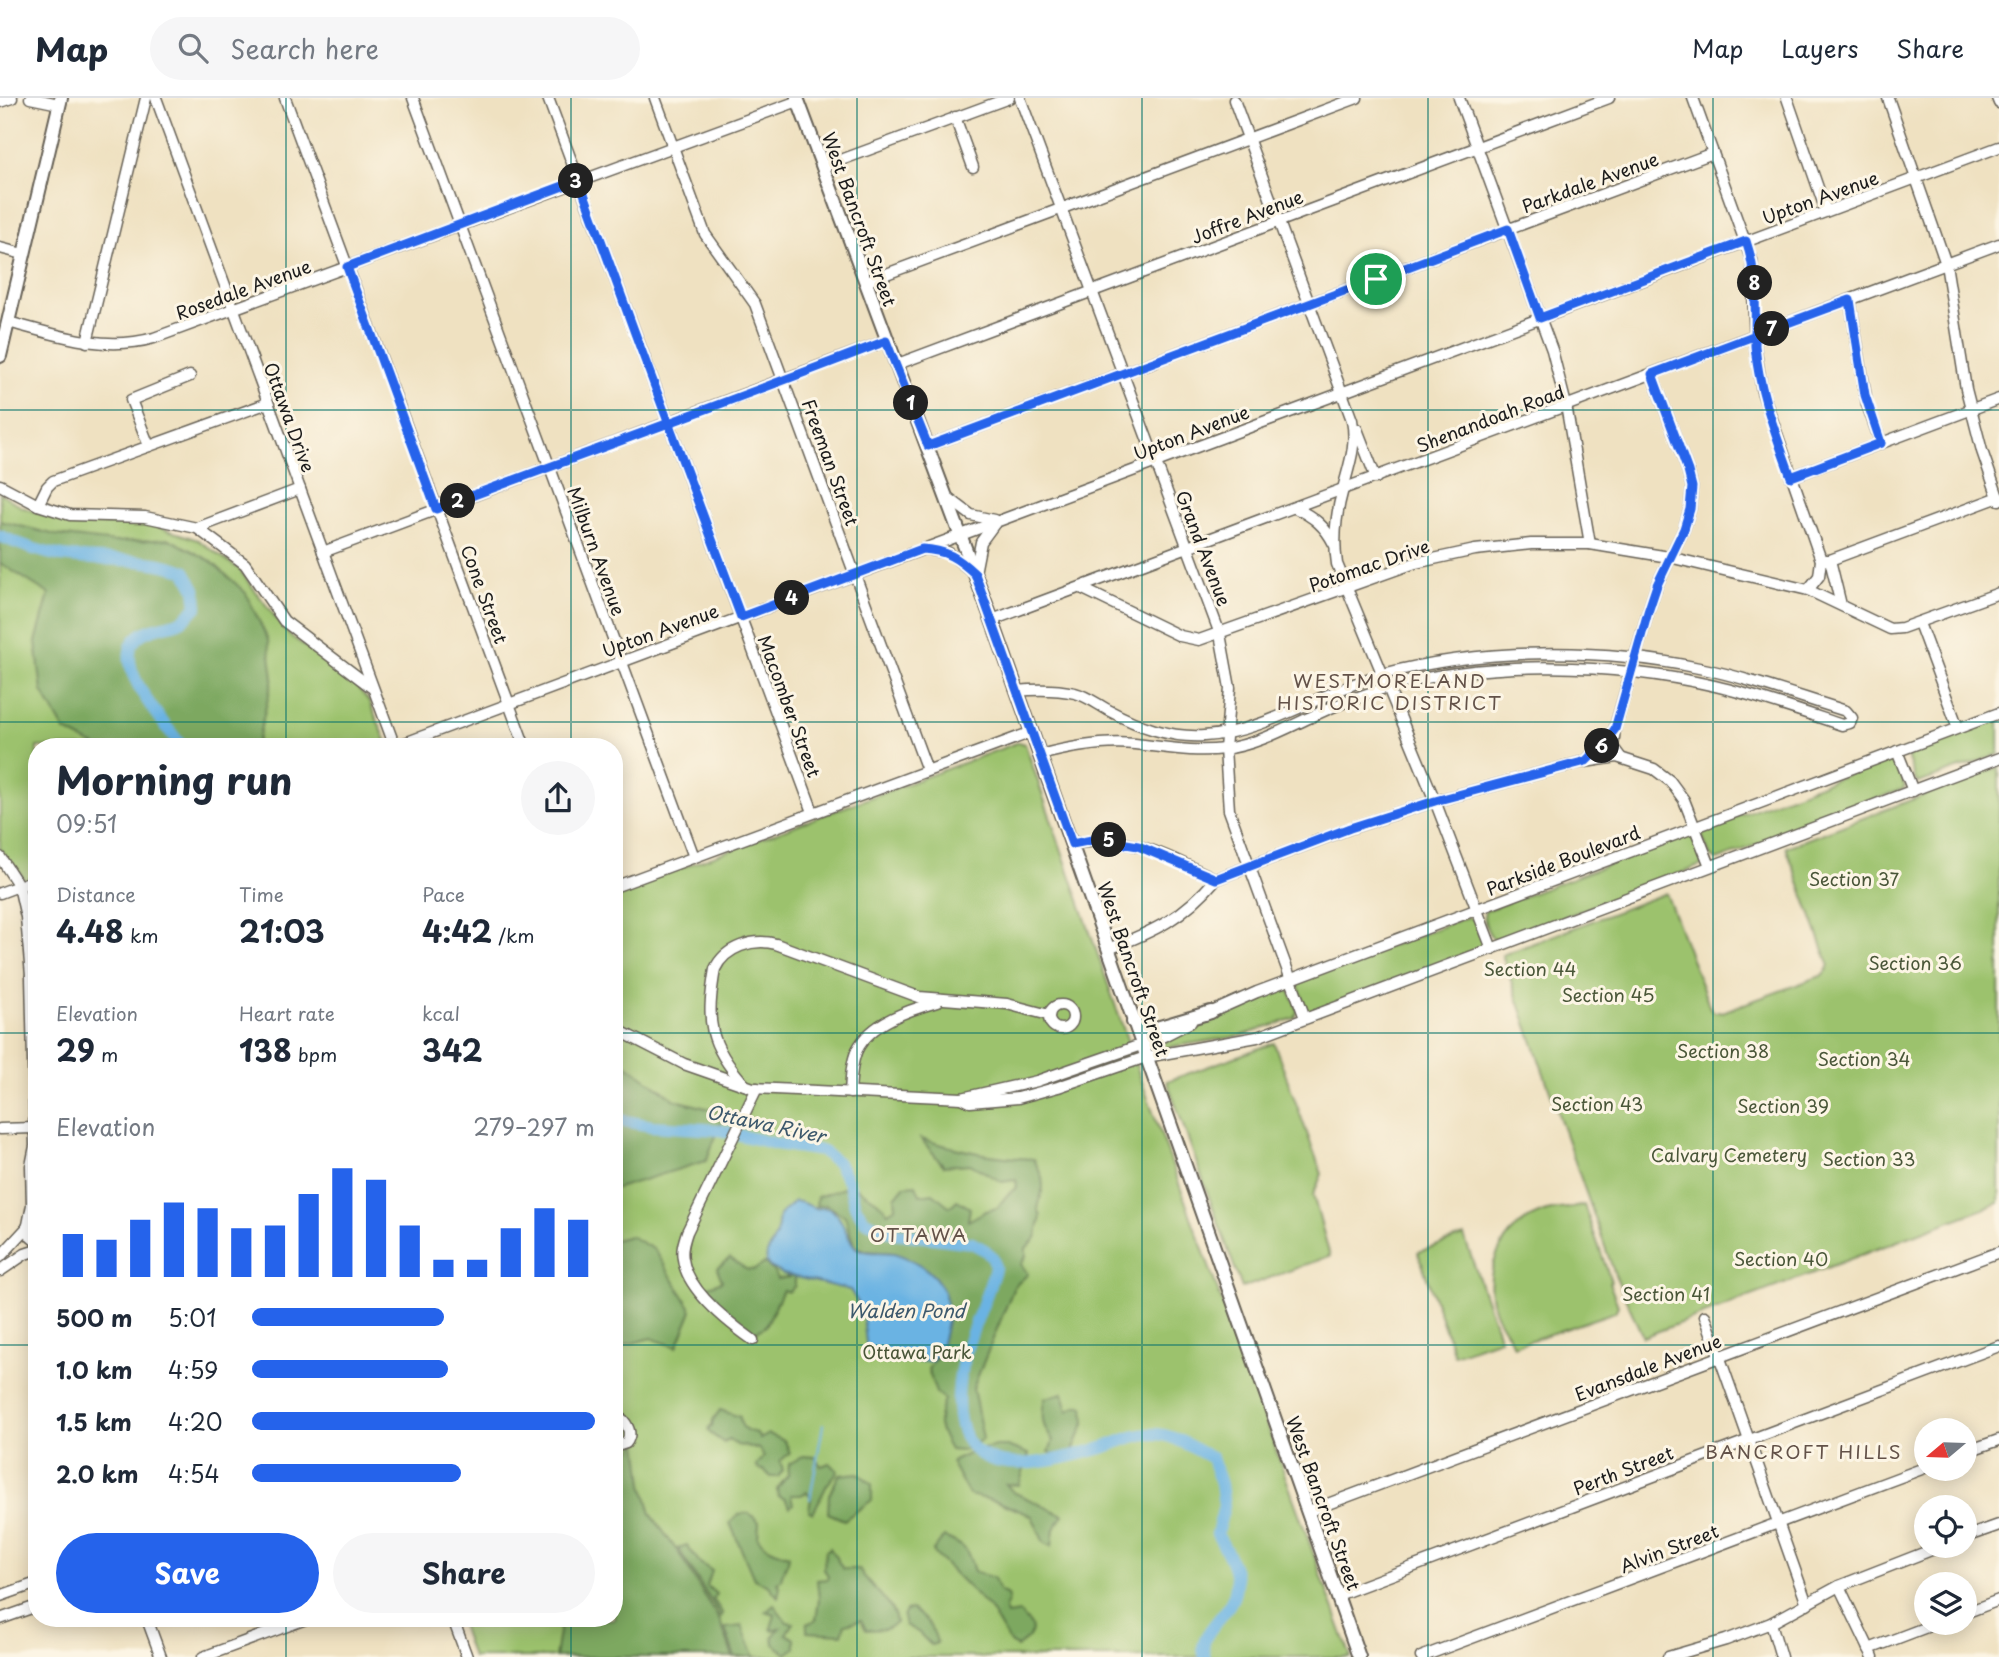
<!DOCTYPE html>
<html lang="en">
<head>
<meta charset="utf-8">
<style>
  body { margin:0; font-family:"Playpen Sans",sans-serif; background:#f6f6f7; color:#1f2937; height:100vh; display:flex; flex-direction:column; font-size:26px; white-space:nowrap }
  * { box-sizing:border-box; margin:0 }
  p { font-size:23px; color:#747a83 }
  .icon { flex:none; width:38px; height:38px; fill:none; stroke:currentColor; stroke-width:2; stroke-linecap:round; stroke-linejoin:round }
  .map { position:relative; flex:1; overflow:hidden }
  .drawer { position:absolute; left:28px; top:640px; width:595px; height:889px; display:flex; flex-direction:column; background:#fff; border-radius:28px; box-shadow:0 4px 18px #0003 }
  .drawer>* { flex:none }
  .needle { width:46px; rotate:251deg }
  .fabs { position:absolute; left:1914px; top:1320px; display:grid; gap:14px }
  .fabs a { display:grid; place-items:center; width:63px; height:63px; border-radius:50%; background:#fff; box-shadow:0 4px 18px #0003; font-size:35px }
  .pin { position:absolute; display:grid; place-items:center; width:60px; height:60px; color:#fff; margin:-30px; border:4px solid #fff; border-radius:50%; box-shadow:0 2px 7px #0007 }
  .km { position:absolute; width:35px; height:35px; margin:-18px; border-radius:50%; background:#222; color:#fff; font-size:19px; line-height:35px; text-align:center }
  .round { display:grid; place-items:center; flex:none; width:74px; height:74px; border-radius:37px; background:#f6f6f7 }
  .headline { display:flex; align-items:center; justify-content:space-between; height:119px; padding:0 28px }
  h1 { font-size:38px; font-weight:700; line-height:52px }
  .figures { display:grid; grid-template-columns:repeat(3,1fr); gap:10px; height:119px; padding:7px 28px }
  .figures div { display:grid; align-content:center }
  .figures b { font-size:30px; font-weight:700 }
  .figures small { font-size:19px; font-weight:400 }
  .figures p { font-size:19px }
  .chart { height:196px; padding:14px 28px }
  .chart p { display:flex; justify-content:space-between }
  .chart svg { width:100%; height:126px; margin-top:7px; stroke:#2563eb; stroke-width:6 }
  .primary-button { display:flex; gap:14px; margin-top:auto; padding:14px 28px }
  .primary-button a { flex:1; height:80px; border-radius:42px; background:#2563eb; color:#fff; font-size:28px; font-weight:700; line-height:80px; text-align:center }
  .primary-button a+a { background:#f6f6f7; color:#1f2937 }
  ul { padding:0 28px; list-style:none; font-size:23px }
  li { display:grid; grid-template-columns:112px 84px 1fr; align-items:center; height:52px }
  li i { height:18px; border-radius:9px; background:#2563eb }
  header { display:flex; align-items:center; gap:42px; box-sizing:border-box; height:98px; padding:0 35px; background:#fff; border-bottom:2px solid #e0e1e3 }
  header strong { font-size:33px }
  nav { display:flex; gap:38px; margin-inline-start:auto; font-size:24px }
  .search { width:490px; height:63px; background:#f6f6f7; display:flex; align-items:center; gap:18px; box-sizing:border-box; padding:0 24px; border-radius:38px; color:#747a83; font-size:26px }
  .map>svg:first-child { display:block }
</style>
</head>
<body>
<header>
<strong>Map</strong>
<div class="search"><svg class="icon" aria-label="search" viewBox="0 0 24 24"><circle cx="10" cy="10" r="6"/><path d="M15 15l6 6"/></svg>Search here</div>
<nav><a>Map</a><a>Layers</a><a>Share</a></nav>
</header>
<div class="map">
<svg width="1999" height="1559" viewBox="0 0 1999 1559">
  <rect width="100%" height="100%" fill="#fcf5e5"/>
  <filter id="ink" filterUnits="userSpaceOnUse"><feTurbulence type="fractalNoise" baseFrequency=".0143" numOctaves="2"/><feDisplacementMap in="SourceGraphic" scale="14" xChannelSelector="R" yChannelSelector="G"/><feConvolveMatrix kernelMatrix="1 2 1 2 8 2 1 2 1" color-interpolation-filters="sRGB"/></filter>
  <filter id="wash" filterUnits="userSpaceOnUse"><feTurbulence type="fractalNoise" baseFrequency=".00686" numOctaves="4" result="noise"/><feDisplacementMap in="SourceGraphic" scale="28" xChannelSelector="R" yChannelSelector="G"/><feGaussianBlur stdDeviation="1.57" result="paint"/><feColorMatrix in="noise" values="0 0 0 0 0 0 0 0 0 0 0 0 0 0 0 0 0 1.4 0 .05"/><feComposite in="paint" operator="in"/></filter>
  <g filter="url(#wash)">
    <rect width="100%" height="100%" fill="#efe1c1"/>
    <g fill="#9cc26d" stroke="#5c6f44" stroke-width="2">
      <path d="M0 395 22 409 56 421 83 424 147 425 198 442 239 471 288 536 352 583 369 603 389 649H37V835L34 797 18 772 0 752Z"/>
      <path d="M1999 619V656L1919 685 1916 683 1908 661 1907 654Z"/>
      <path d="M1019 644 1025 646 1138 973 1351 1559H472L459 1521H614V795Z"/>
      <path d="M1890 660 1894 662 1905 689 1903 691 1717 762 1710 758 1701 735 1703 731Z"/>
      <path d="M1999 669V1105L1643 1239 1615 1177 1502 857 1666 795 1710 910 1714 914H1722L1821 878 1827 872 1829 866 1786 749Z"/>
      <path d="M1689 736 1693 739 1704 764 1702 767 1498 844C1489 840 1482 823 1485 813Z"/>
      <path d="M1467 819 1474 821 1484 845 1481 850 1315 913 1307 912 1298 887 1300 882Z"/>
      <path d="M1285 889 1289 891 1298 913 1295 920 1241 938 1156 951V948L1260 897Z"/>
      <path d="M1274 945 1322 1076 1313 1097 1330 1158 1242 1190 1167 983Z"/>
      <path d="M1584 1107 1611 1183 1609 1184 1618 1208 1615 1214 1514 1248C1509 1236 1500 1227 1495 1214 1481 1174 1501 1130 1541 1115 1555 1109 1570 1112 1584 1107Z"/>
      <path d="M1464 1138 1500 1241 1454 1257 1418 1154Z"/>
    </g>
    <g fill="#7da860" stroke="#4c623e" stroke-width="2">
      <path d="M0 423 56 437 115 444 170 441 211 463 246 495 268 542 273 580 256 649H97L65 633 42 593 36 544 49 496 0 465Z"/>
      <path d="M614 958 676 1002 725 1015 706 1063 614 1091Z"/>
      <path d="M921 1041C959 1052 994 1060 1034 1061L1042 1079 1043 1089 1038 1111 1041 1118 1036 1140 1026 1150V1158L1021 1166 1028 1176 1014 1189 973 1290 983 1341 962 1353 950 1352C938 1331 935 1325 944 1301L936 1295 928 1271 940 1255 894 1155 866 1153 854 1148 845 1118 826 1107 816 1108 817 1099 852 1087 877 1103 888 1114 896 1109 895 1099 904 1088 916 1087 920 1097 933 1095 950 1109 957 1102 970 1110 968 1123 986 1113 997 1110 1007 1097 1017 1089 1016 1082 1002 1084 970 1066 944 1068Z"/>
      <path d="M630 1138 655 1152 692 1212 677 1249 651 1240 625 1247 614 1255V1142Z"/>
      <path d="M730 1160 746 1171 754 1172 765 1165 775 1175 777 1181 795 1178V1188L788 1194 783 1192 766 1228 752 1236 705 1196 709 1188 722 1183 717 1170Z"/>
      <path d="M1063 1295 1068 1313 1076 1308H1084L1085 1324 1073 1353 1061 1359 1049 1354 1053 1342C1041 1329 1041 1316 1045 1300Z"/>
      <path d="M720 1312 740 1319C740 1331 747 1333 757 1335L760 1341 769 1336 785 1343 790 1355 780 1363 783 1372 778 1379H771L765 1373 758 1371 756 1368 764 1359 759 1351 737 1347 729 1341 724 1345 710 1335 708 1331 712 1328 713 1322Z"/>
      <path d="M638 1344 643 1386 651 1416 680 1457 720 1523 733 1559H555L561 1521H614V1374Z"/>
      <path d="M996 1348H1007L1029 1356 1019 1387 1006 1386 1013 1394 1063 1417 1054 1431 1052 1448 1044 1445 1032 1418 999 1404 969 1397 951 1364 974 1353Z"/>
      <path d="M803 1358 815 1359 821 1368 830 1365 838 1373 827 1387 813 1415 809 1413 811 1399 807 1394 801 1397H791L793 1406 790 1409 785 1401 778 1398 777 1391 788 1377 789 1366Z"/>
      <path d="M858 1375 872 1386V1402L844 1422 828 1415 829 1397 839 1377Z"/>
      <path d="M749 1415 759 1424 758 1440C766 1451 776 1454 789 1457 789 1466 782 1472 781 1482L777 1484 780 1489 778 1499 769 1488 754 1481 730 1425 739 1416Z"/>
      <path d="M944 1439C966 1448 968 1451 974 1474L994 1480 999 1493 1008 1497 1009 1501 1005 1511 1007 1517 1020 1515 1031 1527 1032 1533 1028 1540 1017 1549 1011 1546 989 1510 937 1458 933 1453Z"/>
      <path d="M687 1447 700 1465 712 1473 707 1488 716 1496 713 1501 723 1516 721 1519 678 1450Z"/>
      <path d="M830 1450 843 1471H859C871 1491 894 1504 896 1525L886 1531 866 1532 861 1522 845 1526 842 1536 807 1534V1526L816 1522 819 1501 817 1482 827 1481 828 1478 824 1471 825 1454Z"/>
      <path d="M774 1507 787 1524 793 1525 786 1536 795 1541V1550L787 1556 774 1546 773 1538 780 1530 772 1532 771 1530 775 1517 766 1514Z"/>
      <path d="M912 1511C924 1520 934 1529 937 1545L931 1547 918 1534 905 1527 903 1519 906 1513Z"/>
      <path d="M742 1528 754 1558 755 1559H735L725 1530Z"/>
    </g>
    <path fill="#6bb3e3" stroke="#446880" stroke-width="2" d="M795 1103C803 1104 808 1108 816 1110 823 1112 819 1108 826 1110 836 1112 840 1121 844 1129 847 1134 850 1144 854 1148 865 1158 884 1152 897 1156 934 1169 955 1193 945 1233 942 1245 940 1254 932 1263L885 1265 875 1261 867 1253 862 1211 850 1192 783 1176 770 1169 766 1164 767 1155 777 1136 779 1117Z"/>
    <g fill="none" stroke-linecap="round" stroke-linejoin="round">
      <path stroke="#6bb3e3" stroke-width="2" d="M810 1401 823 1327"/>
      <g stroke="#6bb3e3" stroke-width="12">
        <path d="M0 438C20 447 40 454 62 458 103 464 145 458 185 473L195 491 197 508C177 531 175 523 150 532 96 552 164 624 182 649"/>
        <path d="M614 1021 652 1028 719 1032 776 1046 822 1053 838 1065 849 1085 855 1108 865 1123 894 1135 972 1145 985 1152 993 1160 995 1170C985 1209 963 1245 959 1286 948 1390 1036 1369 1102 1350 1118 1345 1136 1335 1153 1336 1175 1336 1193 1351 1212 1360L1221 1386 1224 1408 1217 1436C1225 1450 1235 1466 1236 1482 1238 1517 1194 1531 1205 1559"/>
      </g>
    </g>
  </g>
  <g filter="url(#ink)">
    <g fill="none" stroke-linecap="round" stroke-linejoin="round">
      <defs>
        <g id="minor">
          <path d="M30 0 59 6"/>
          <path d="M156 0 395 649"/>
          <path d="M285 0 525 649"/>
          <path d="M413 0 694 759"/>
          <path d="M548 0 813 714"/>
          <path d="M655 0 705 136 755 206 927 672"/>
          <path d="M1020 0 1220 536 1230 590 1225 651 1229 712 1305 920"/>
          <path d="M1459 0 1552 252 1566 307 1590 446"/>
          <path d="M1693 0 1752 163 1755 248 1762 293 1821 462 1819 478 1808 492"/>
          <path d="M1787 0 1826 113"/>
          <path d="M1888 0 1946 166 1966 291 1982 353 1999 402"/>
          <path d="M1997 0 1999 5"/>
          <path d="M1234 2 1352 322C1357 348 1349 367 1343 391 1336 416 1333 441 1337 466L1435 703 1492 851"/>
          <path d="M0 4 12 0"/>
          <path d="M955 19 973 69"/>
          <path d="M822 69 1009 0"/>
          <path d="M0 150 23 156"/>
          <path d="M865 184 1357 0"/>
          <path d="M1850 202 1867 306 1881 345"/>
          <path d="M8 224C57 237 104 254 154 240L798 3"/>
          <path d="M87 244 146 0"/>
          <path d="M895 267 1609 0"/>
          <path d="M1357 331 1376 380"/>
          <path d="M149 348 131 302 190 278"/>
          <path d="M928 348 1713 55"/>
          <path d="M1791 379 1999 301"/>
          <path d="M0 387 38 407 70 417 145 419 197 430 245 466 284 523 371 589"/>
          <path d="M946 398 971 417 994 422"/>
          <path d="M38 407 47 389 53 383 268 305"/>
          <path d="M1295 410C1314 419 1325 428 1334 446"/>
          <path d="M197 430 300 391"/>
          <path d="M926 451 949 455 973 474"/>
          <path d="M323 454 886 243"/>
          <path d="M1821 462H1830L1999 399"/>
          <path d="M1830 462 1841 507"/>
          <path d="M975 475 981 444 995 425"/>
          <path d="M1081 490 1180 538 1199 542 1415 465 1475 452 1531 446H1590L1669 459 1808 492 1890 531 1902 530 1999 495"/>
          <path d="M992 522 1999 146"/>
          <path d="M1919 525 1958 630"/>
          <path d="M1017 593C1036 591 1056 591 1075 595 1087 598 1097 606 1108 612 1138 628 1169 640 1204 638 1268 634 1322 593 1383 576 1482 550 1599 549 1699 570 1749 580 1797 598 1846 613L1852 620 1850 625 1842 627C1800 613 1758 598 1715 588 1614 565 1488 561 1388 589 1363 597 1337 606 1313 618 1285 631 1256 647 1224 651 1194 655 1165 649 1135 646 1103 643 1070 649 1040 657"/>
          <path d="M394 649 1999 49"/>
          <path d="M1897 653 1913 693"/>
          <path d="M1621 660 1613 649 1615 630 1648 514 1657 487 1684 431 1690 411 1692 389 1688 373 1652 276"/>
          <path d="M1588 661 1613 634"/>
          <path d="M1072 746C1129 735 1166 758 1216 781L1351 730 1435 703 1578 665 1617 659 1654 671 1670 683 1684 702 1710 768"/>
          <path d="M0 759 19 788 26 819 31 878 35 1048 31 1068 32 1107 28 1127"/>
          <path d="M614 789 1032 634"/>
          <path d="M0 795 37 781"/>
          <path d="M1108 851C1155 833 1183 820 1216 781"/>
          <circle cx="1061" cy="919" r="12"/>
          <path d="M1205 917 1257 894 1999 615"/>
          <path d="M614 930 684 966 753 990 962 1000 970 1004 1018 1000 1058 989 1146 959 1257 939 1999 660"/>
          <path d="M1142 949 1191 924"/>
          <path d="M745 987C708 946 706 924 715 871 725 849 753 840 776 846L919 899 1007 906 1049 917"/>
          <path d="M850 995C851 981 851 965 857 952 871 924 909 912 937 904"/>
          <path d="M962 1000 1037 983 1141 947"/>
          <path d="M0 1031 34 1030"/>
          <path d="M27 1129 31 1139 37 1144"/>
          <path d="M0 1159 37 1119"/>
          <path d="M0 1173 25 1156 37 1152"/>
          <path d="M1705 1218 1807 1506"/>
          <path d="M753 1242C729 1225 687 1193 683 1161 681 1152 684 1143 687 1134L757 990"/>
          <path d="M614 1322H623C629 1329 632 1337 626 1345L614 1349"/>
          <path d="M1965 1354 1999 1342"/>
          <path d="M1309 1413 1999 1154"/>
          <path d="M1965 1439 1999 1427"/>
          <path d="M1839 1488 1873 1559"/>
          <path d="M1338 1497 1999 1248"/>
          <path d="M0 1498 37 1485"/>
          <path d="M1965 1515 1999 1502"/>
          <path d="M0 1521 37 1508"/>
          <path d="M147 1521 161 1559"/>
          <path d="M453 1521 467 1559"/>
          <path d="M1771 1525 1781 1559"/>
          <path d="M1869 1551 1940 1524"/>
          <path d="M203 1559 306 1521"/>
          <path d="M1421 1559 1927 1369"/>
          <path d="M1668 1559 1726 1542 1771 1525 1839 1488 1944 1447"/>
        </g>
        <g id="major">
          <path d="M797 0 992 522 1359 1559"/>
          <path d="M0 258 61 0"/>
          <path d="M1133 924 1144 930 1153 931 1211 914"/>
        </g>
      </defs>
      <use href="#minor" stroke="#666156" stroke-width="13"/>
      <use href="#major" stroke="#666156" stroke-width="16"/>
      <use href="#minor" stroke="#fff" stroke-width="10"/>
      <use href="#major" stroke="#fff" stroke-width="12"/>
    </g>
  </g>
  <g fill="none" stroke-linecap="round" stroke-linejoin="round" filter="url(#ink)">
    <defs>
      <path id="route" d="M1376 181 928 348 886 243C737 301 586 355 436 411L347 169 579 82C632 228 686 374 741 519L922 451C946 452 958 460 975 476L1072 746 1097 741 1138 748 1216 781 1350 730 1435 703 1586 663 1605 644 1615 631 1648 514 1657 487 1684 431 1690 411 1692 389 1688 373 1652 276 1748 240 1763 234 1850 202 1865 297 1881 345 1791 379C1776 336 1759 294 1755 248 1755 213 1758 177 1746 143L1540 220 1508 131 1376 181"/>
    </defs>
    <use href="#route" stroke="#fff" stroke-width="14"/>
    <use href="#route" stroke="#2563eb" stroke-width="9"/>
  </g>
  <path fill="none" stroke="#0f766e" stroke-width="2" stroke-opacity="0.55" d="M286 0V649M571 0V649M857 0V1559M1142 0V1559M1428 0V1559M1713 0V1559M0 312H1999M0 624H1999M0 935H37M614 935H1999M0 1247H37M614 1247H1999M286 1521V1559M571 1521V1559"/>
  <g text-anchor="middle" dominant-baseline="central" stroke-width="6" stroke-linejoin="round" paint-order="stroke">
    <g font-size="18" fill="#1c1c1c" stroke="#fcf5e5">
      <text transform="translate(1590 84) rotate(-20)">Parkdale Avenue</text>
      <text transform="translate(1820 99) rotate(-20)">Upton Avenue</text>
      <text transform="translate(1247 118) rotate(-21)">Joffre Avenue</text>
      <text transform="translate(860 121) rotate(70)">West Bancroft Street</text>
      <text transform="translate(243 191) rotate(-20)">Rosedale Avenue</text>
      <text transform="translate(290 319) rotate(70)">Ottawa Drive</text>
      <text transform="translate(1490 320) rotate(-21)">Shenandoah Road</text>
      <text transform="translate(1191 334) rotate(-21)">Upton Avenue</text>
      <text transform="translate(831 364) rotate(70)">Freeman Street</text>
      <text transform="translate(1204 450) rotate(69)">Grand Avenue</text>
      <text transform="translate(597 453) rotate(70)">Milburn Avenue</text>
      <text transform="translate(1369 467) rotate(-19)">Potomac Drive</text>
      <text transform="translate(485 496) rotate(70)">Cone Street</text>
      <text transform="translate(660 532) rotate(-20)">Upton Avenue</text>
      <text transform="translate(790 608) rotate(70)">Macomber Street</text>
      <text transform="translate(1563 762) rotate(-21)">Parkside Boulevard</text>
      <text transform="translate(1134 871) rotate(71)">West Bancroft Street</text>
      <text transform="translate(1648 1269) rotate(-21)">Evansdale Avenue</text>
      <text transform="translate(1623 1372) rotate(-21)">Perth Street</text>
      <text transform="translate(1324 1405) rotate(70)">West Bancroft Street</text>
      <text transform="translate(1669 1450) rotate(-21)">Alvin Street</text>
    </g>
    <g font-size="18" fill="#495638" stroke="#fcf5e5">
      <text x="1854" y="780">Section 37</text>
      <text x="1915" y="864">Section 36</text>
      <text x="1530" y="870">Section 44</text>
      <text x="1608" y="896">Section 45</text>
      <text x="1723" y="952">Section 38</text>
      <text x="1864" y="960">Section 34</text>
      <text x="1597" y="1005">Section 43</text>
      <text x="1783" y="1007">Section 39</text>
      <text x="1729" y="1056">Calvary Cemetery</text>
      <text x="1869" y="1060">Section 33</text>
      <text x="1781" y="1160">Section 40</text>
      <text x="1666" y="1195">Section 41</text>
      <text x="917" y="1253">Ottawa Park</text>
    </g>
    <g font-size="19" letter-spacing="2" fill="#635249" stroke="#fcf5e5">
      <text x="1390" y="582">WESTMORELAND<tspan x="1390" dy="22">HISTORIC DISTRICT</tspan></text>
      <text x="919" y="1136">OTTAWA</text>
      <text x="1804" y="1353">BANCROFT HILLS</text>
    </g>
    <g font-size="19" font-style="italic" fill="#3c586c" stroke="#fcf5e5">
      <text transform="translate(766 1025) rotate(12)">Ottawa River</text>
      <text x="906" y="1212">Walden Pond</text>
    </g>
  </g>
</svg>
<div class="fabs">
<a><svg class="needle" viewBox="-14 -14 28 28"><path d="M0-13l5 13h-10z" fill="#e53935"/><path d="M0 13l5-13h-10z" fill="#747a83"/></svg></a>
<a><svg class="icon" aria-label="locate" viewBox="0 0 24 24"><circle cx="12" cy="12" r="6"/><path d="M12 2v4M12 18v4M2 12h4M18 12h4"/></svg></a>
<a><svg class="icon" aria-label="layers" viewBox="0 0 24 24"><path d="M12 4l9 5-9 5-9-5zM3 14l9 5 9-5"/></svg></a>
</div>
<div class="pin" style="left:1376px;top:181px;background:#1e9e55"><svg class="icon" aria-label="arrive" viewBox="0 0 24 24"><path d="M6 21V4h12l-3 4 3 4H6"/></svg></div>
<b class="km" style="left:911px;top:305px">1</b>
<b class="km" style="left:458px;top:403px">2</b>
<b class="km" style="left:576px;top:83px">3</b>
<b class="km" style="left:792px;top:500px">4</b>
<b class="km" style="left:1109px;top:742px">5</b>
<b class="km" style="left:1602px;top:648px">6</b>
<b class="km" style="left:1772px;top:231px">7</b>
<b class="km" style="left:1755px;top:185px">8</b>
<section class="drawer">
<div class="headline"><div><h1>Morning run</h1><p>09:51</p></div><a class="round"><svg class="icon" aria-label="share" viewBox="0 0 24 24"><path d="M12 15V3M7 8l5-5 5 5M5 13v7h14v-7"/></svg></a></div>
<div class="figures">
<div><p>Distance</p><b>4.48<small> km</small></b></div>
<div><p>Time</p><b>21:03</b></div>
<div><p>Pace</p><b>4:42<small> /km</small></b></div>
</div>
<div class="figures">
<div><p>Elevation</p><b>29<small> m</small></b></div>
<div><p>Heart rate</p><b>138<small> bpm</small></b></div>
<div><p>kcal</p><b>342</b></div>
</div>
<div class="chart"><p><span>Elevation</span>279–297 m</p>
<svg viewBox="0 0 160 44" preserveAspectRatio="none"><path d="M5 44V29M15 44V31M25 44V24M35 44V18M45 44V20M55 44V27M65 44V26M75 44V15M85 44V6M95 44V10M105 44V26M115 44V38M125 44V38M135 44V27M145 44V20M155 44V24"/></svg>
</div>
<ul>
<li><b>500 m</b>5:01<i style="width:56%"></i></li>
<li><b>1.0 km</b>4:59<i style="width:57%"></i></li>
<li><b>1.5 km</b>4:20<i style="width:100%"></i></li>
<li><b>2.0 km</b>4:54<i style="width:61%"></i></li>
</ul>
<div class="primary-button"><a>Save</a><a>Share</a></div>
</section>
</div>
</body>
</html>
